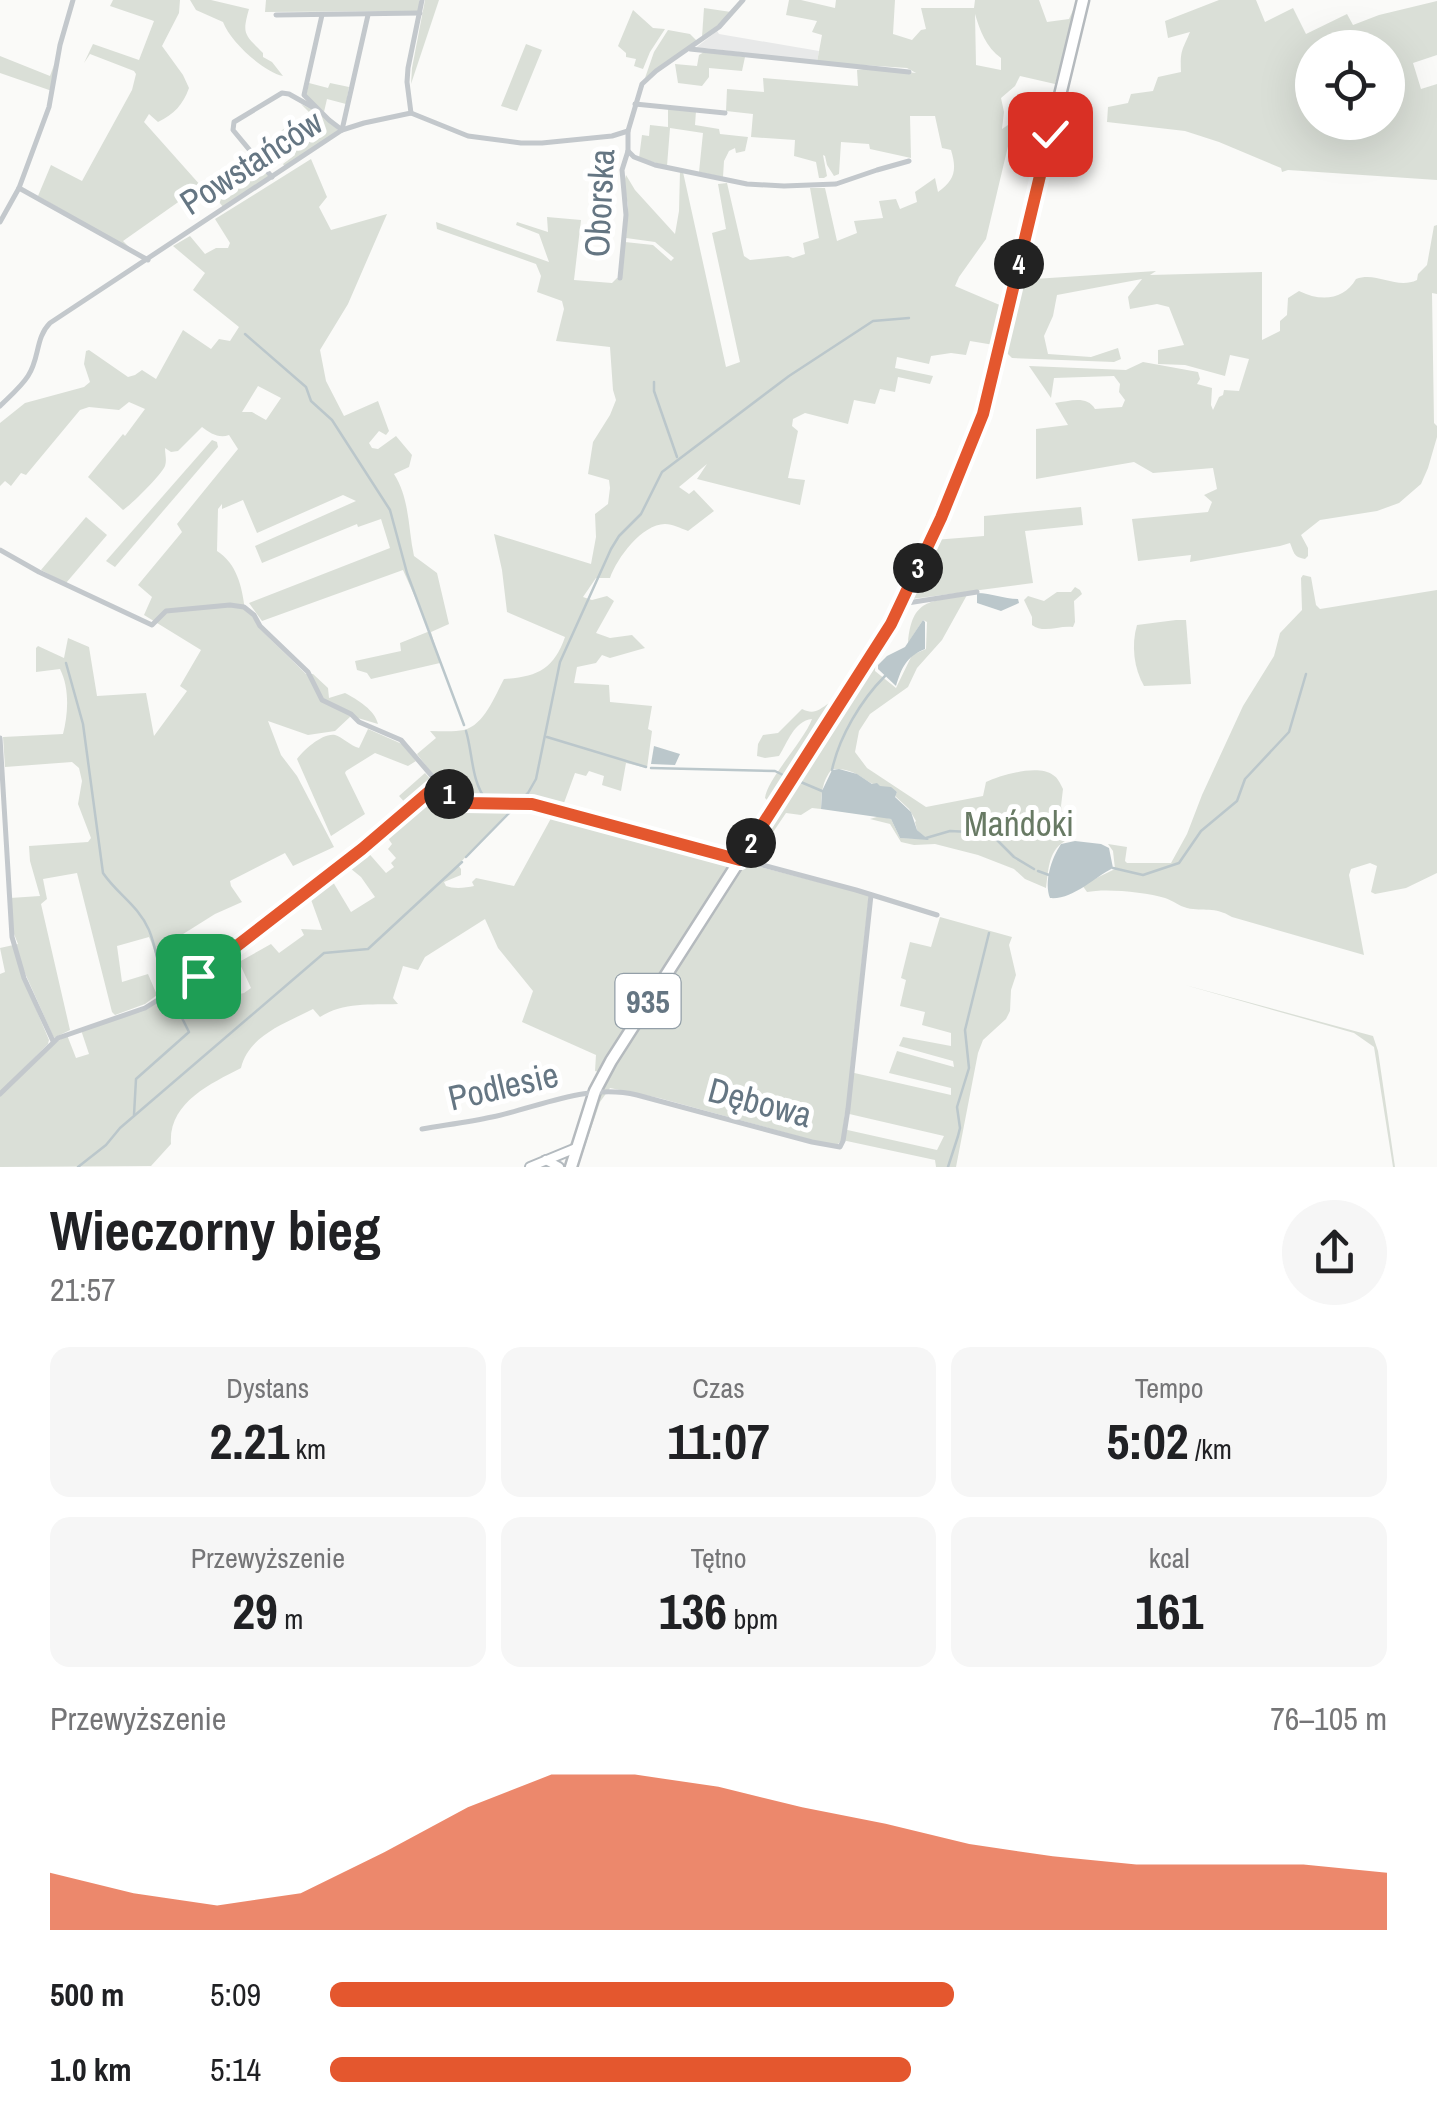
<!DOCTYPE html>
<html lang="pl">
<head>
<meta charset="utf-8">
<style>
  body { margin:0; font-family:"Archivo Narrow",sans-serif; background:#f6f6f6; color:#202124; height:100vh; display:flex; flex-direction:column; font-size:38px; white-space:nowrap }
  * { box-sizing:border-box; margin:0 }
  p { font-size:32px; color:#757577 }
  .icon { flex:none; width:55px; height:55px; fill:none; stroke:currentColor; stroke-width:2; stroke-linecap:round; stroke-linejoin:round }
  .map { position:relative; height:1167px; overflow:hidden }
  .drawer { display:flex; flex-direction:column; background:#fff; flex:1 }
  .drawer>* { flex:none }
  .controls { position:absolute; left:1295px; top:30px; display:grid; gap:20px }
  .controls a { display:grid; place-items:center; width:110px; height:110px; border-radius:50%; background:#fff; box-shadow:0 10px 40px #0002; font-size:50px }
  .pin { position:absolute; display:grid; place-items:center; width:85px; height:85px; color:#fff; margin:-42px; border-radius:20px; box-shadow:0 5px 15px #0006 }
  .km { position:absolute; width:50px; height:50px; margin:-25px; border-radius:50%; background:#222; color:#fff; font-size:28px; line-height:50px; text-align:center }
  .round { display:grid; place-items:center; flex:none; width:105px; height:105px; border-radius:52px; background:#f6f6f6 }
  .overview { display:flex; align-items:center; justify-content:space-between; height:170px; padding:0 50px }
  h1 { font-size:55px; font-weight:800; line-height:75px }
  .metrics { display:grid; grid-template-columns:repeat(3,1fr); gap:15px; height:170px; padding:10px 50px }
  .metrics div { display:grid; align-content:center; border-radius:20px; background:#f6f6f6; text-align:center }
  .metrics b { font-size:50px; font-weight:800 }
  .metrics small { font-size:28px; font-weight:400 }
  .metrics p { font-size:28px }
  .chart { height:280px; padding:20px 50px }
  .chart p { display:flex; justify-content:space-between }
  .chart svg { width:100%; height:180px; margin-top:10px; fill:#e4572e; opacity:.7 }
  ul { padding:0 50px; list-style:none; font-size:32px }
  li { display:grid; grid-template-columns:160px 120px 1fr; align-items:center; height:75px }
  li i { height:25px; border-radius:12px; background:#e4572e }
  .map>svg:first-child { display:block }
</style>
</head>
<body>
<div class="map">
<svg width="1437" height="1167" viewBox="0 0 1437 1167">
  <rect width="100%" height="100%" fill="#fafaf8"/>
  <path fill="#e8e9e9" d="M717 31 719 34 819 51 817 62 707 48 693 50Z"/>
  <g fill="#dadfd7" fill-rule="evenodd">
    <path d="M113 0H180L179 13 162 46 183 75 189 88C183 105 174 114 158 122L149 114 144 122 201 186 123 241 131 249 38 196 51 165 82 181 132 90 136 74 134 71 90 54 84 63 93 44 139 60 154 21 110 6Z"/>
    <path d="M190 0H211L249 9C242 34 244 34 263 53V57L272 62 283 76C263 72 230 41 223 22L196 10Z"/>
    <path d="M266 0H419L421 3 419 11 265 12Z"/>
    <path d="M425 0H439L411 84 412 68Z"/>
    <path d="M789 0H801L835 8 836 0H895L893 34 912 40 921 30 926 29 921 8H974L975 0H1039L1047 22 1069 19 1073 10 1076 12 1055 84 1020 76 1015 86 1001 98 1004 112 1002 129 1014 121 986 239 959 277 955 286 1002 306 1008 312 1000 346 970 341 966 355 951 353 931 356 929 364 897 357 895 368 933 376 930 384 898 377 895 392 880 389 875 404 854 400 848 424 805 413 793 419 792 426 798 431 788 478 805 480 800 505 697 479 707 464 679 487 689 494 694 490 714 511 688 531C680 528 673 524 665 524 642 524 617 558 610 578H596L583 597 592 600 607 596 614 601 596 633 610 638 632 635 645 648 610 658 602 655 596 663 577 667 574 683 609 685 610 702 652 706 648 729 652 731 647 768 626 763 621 791 602 785 604 776 589 771 586 776 575 773 561 811 532 804 514 806 458 865 461 869V875L444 882 446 886C453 889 466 888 474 886L472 882 476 878 514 886 555 811 735 862 599 1072 595 1071 596 1055 522 1022 533 991 498 948 485 919 425 957 418 970 403 966 393 998 398 1004C371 1005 343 1002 320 1017L313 1009C286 1023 249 1035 241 1068 210 1084 168 1103 171 1144L151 1166 0 1167V1096L55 1043 67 1035 76 1058 89 1054 81 1030C121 1018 159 1005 195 982L212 1000 244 993 251 988 239 962 271 944 279 953 304 935 301 929 322 930 309 894 330 877 351 912 375 897 361 877 345 864 365 849 386 873 394 867 391 863 396 858 388 849 392 844 383 831 408 806 399 796 425 773 457 808 458 803 472 806C448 796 433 775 417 754L436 738 430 731C441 731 454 732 464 730 484 725 495 696 504 679 537 677 554 669 565 637L507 612 502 570 494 534 591 564 596 537 595 514 608 504 610 488 609 480 588 474 593 442 610 415 616 400 613 390 610 347 556 341 564 309 562 301 537 292 541 276 536 264 437 229 436 222 549 262 539 234 516 225 517 222 548 232 547 217 581 220 574 280 612 283 617 278H621L625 242 653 245 671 261 674 258 655 242 626 238 628 206 624 183 626 175 635 190 675 234 679 211 680 171 683 172 726 367 740 362 712 233 726 229 718 184 727 183 744 256 750 260 788 256 793 258 805 254 803 243 819 238 810 188H825L837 241 857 233 854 221 883 218 879 201 896 199 900 209 917 202 915 192 935 178 938 192C955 180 957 170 951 150L942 148 935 116H910L911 158 870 149 869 144 841 142 839 174 834 176 827 165 825 156 823 155 827 176 824 178H819L816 162 794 156 795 140 751 137 753 114 726 111 727 89 764 92 763 78 858 86 857 70 870 68 916 73 907 68 817 62 822 35 812 32 817 21 786 15ZM975 14C980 31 986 47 1001 58V70L976 65Z"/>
    <path d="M1219 0H1256L1265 22 1293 8 1306 34 1347 14 1353 25 1379 15 1437 1V55L1413 63 1421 89 1437 84V180L1288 170 1282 172 1281 168 1219 142 1185 131 1107 122 1108 107 1128 103 1131 94 1153 91 1158 77 1181 72C1180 50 1182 51 1190 32L1168 38 1165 21ZM1312 48H1388V122H1312Z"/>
    <path d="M704 8 731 12 718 26 702 37Z"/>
    <path d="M633 10 653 28 665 29 650 52 643 69 634 66 636 59 626 57V53L618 46Z"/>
    <path d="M668 30 690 34 697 41 645 78 654 52Z"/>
    <path d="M526 44 542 50 517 111 501 106Z"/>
    <path d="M704 52 745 57 742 71 709 68V77L702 86 678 83 675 64 697 66 699 55Z"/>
    <path d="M0 56 50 76 54 65 52 91 0 73Z"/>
    <path d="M309 83 328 88 330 83 349 87 346 104 327 99 324 112 306 95Z"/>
    <path d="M301 104 319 113 339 131 285 167 283 164 295 155 278 133 288 126 291 128 312 115Z"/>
    <path d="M668 109 696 111 695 125 719 129 720 134 748 137 745 151 736 153 735 148 729 151 724 161 723 177 699 172 703 133 670 128 667 166 639 158 642 135 649 136 650 125 668 127Z"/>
    <path d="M251 155 270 177 223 207 205 184Z"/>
    <path d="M311 159 327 197 319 207 331 230 387 214 348 304 320 350 326 381 344 416 378 401 389 431 386 435 379 431 369 443 372 448 378 449 396 436 412 455 409 467 394 474C410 499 408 529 414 556L437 573 449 624 431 632 440 663 371 679 367 673 357 670 355 661 401 651 400 643 430 631 403 570 262 621 249 603 390 548 381 519 358 527 357 524 262 563 255 546 356 501 343 495 257 533 243 500 222 509V504L218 509 217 551C237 564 242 586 245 610L252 616 260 629 306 674H313L328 688 329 698 345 693C358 700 375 710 378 724L351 716 335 731 308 735 268 721 281 755 297 776 334 847 293 866 285 853 230 881 231 886 242 902 215 914 164 946 184 980 165 991C159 972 157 954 149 937L117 946 122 982 148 974 157 995 145 1004 115 1015 112 1012 77 873 43 879 47 899 41 904 70 1030 54 1038 24 971H20L49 1040 48 1044 0 1092V974L5 972 0 948 18 944 14 934 10 898 40 896 30 861 29 846 88 842 91 838 78 804 82 781 79 768 72 762 5 767 3 737 63 734C68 714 70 689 60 669L36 672V648L38 646 64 658 68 638 89 647 97 696 146 693 154 736 187 691 180 686 201 650 144 615 152 597 138 585 182 532 177 524 238 449 229 435C219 439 210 433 202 427L178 451 171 452 165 448C165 454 167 460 165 466 162 474 130 506 123 510L88 477 123 434 125 436 145 409 129 402 119 410 89 407 80 410 26 475 21 473 11 486 5 481 0 486V423L25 403 84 387 90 382 84 364 86 351 89 350 128 377 135 375 142 370 156 379 183 330 211 349 219 339 230 341 239 327 193 290 205 273 173 246 190 236 205 254 216 248H228L230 243 215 219ZM258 386 281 398 266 420 252 412H242Z"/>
    <path d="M1437 225V294L1432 293 1434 423 1437 426V437L1428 468 1421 484 1399 503 1377 511 1320 520 1301 535 1308 548V556L1305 559C1293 557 1294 552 1290 543L1280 546 1190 562 1191 555 1138 561 1132 519 1208 512 1212 502 1204 495 1217 489 1213 468 1153 473 1134 462 1036 479V429L1068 425 1055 403C1070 401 1087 395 1095 409L1122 407 1125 400 1119 392 1120 384 1114 376 1054 378 1051 398 1029 366 1126 370 1143 362 1198 372 1200 379 1197 384 1212 388 1211 405 1213 410 1219 397 1223 395 1224 390 1239 391 1249 359 1230 355 1225 376 1185 365 1158 364V350L1184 345 1169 307 1157 304 1130 309 1128 297 1142 279 1057 295 1053 316 1044 336 1048 354 1091 357 1118 348 1121 359 1114 362 1012 358 1003 349 1019 280 1156 271 1150 275 1262 272V340L1280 331V321L1287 315 1288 298 1299 291C1321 302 1344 300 1356 279 1377 271 1396 290 1417 280L1418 274 1427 265 1434 226Z"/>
    <path d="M212 440 217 442 218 447 115 567 106 561Z"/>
    <path d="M1081 507 1083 525 1025 531 1033 583 912 599 910 596 934 540 984 536V516Z"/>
    <path d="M86 517 107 535 66 583 41 570Z"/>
    <path d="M1303 575 1311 577 1316 605 1320 609 1437 590V873L1406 888 1375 894 1371 892 1377 866 1370 863 1351 869 1349 875 1364 955 1232 917C1214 906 1204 912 1187 908 1179 906 1172 900 1165 898 1146 892 1105 888 1087 892L1082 885 1115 869 1113 851 1108 844 1127 847 1125 861 1127 863H1171L1187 834 1202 795 1243 706 1274 656 1280 633 1302 610 1301 578Z"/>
    <path d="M1075 587 1080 590 1082 594 1074 601 1075 622 1073 627C1059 625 1044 634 1032 625V617L1024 600 1028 596 1044 601 1057 592H1071Z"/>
    <path d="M967 595 942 640 917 668 908 687 870 714 859 731 855 752 867 768 926 807 983 796 986 782C1001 775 1038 764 1053 775 1058 778 1060 783 1063 789L1061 806 1068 839C1048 850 1049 867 1046 888L1025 879 1014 869 978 855 935 844 914 845 901 842 890 824 870 819 880 816 891 819 900 838 927 839 917 830 915 822 916 821 909 809 895 796 897 792C892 788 886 788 881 787 862 782 859 768 832 769 822 781 821 794 821 809L812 808 801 815 786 813 755 859 748 857 747 854 876 657 875 671 896 688 912 655 926 649 927 622 923 620 908 643C912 598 930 602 967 595Z"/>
    <path d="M1176 620H1186L1191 684 1144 686C1134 669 1131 645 1137 625Z"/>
    <path d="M829 703 836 710 780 798 768 801 765 798C767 779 804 741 812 719 794 721 788 742 779 756L765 758 757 756 758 744 763 735 778 733 802 709C814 715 819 710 829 703Z"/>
    <path d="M368 729 402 744 416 761 408 766 375 753 346 771 345 773 365 814 331 836 297 759C304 750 322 733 335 735 342 737 351 746 359 748Z"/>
    <path d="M741 862 869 895 850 1072 951 1095V1088L889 1073 897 1051 954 1067 953 1061 899 1046 903 1037 951 1046V1033L922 1025 925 1012 900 1006 906 980 901 978 910 942 931 947 940 917 1012 937 1009 945 1016 975 1011 990 1010 1011 1006 1019 983 1040 978 1053 956 1167H936L935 1160 842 1140 837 1145H830L659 1098 610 1088 600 1102 578 1167H573L586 1125 598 1103 600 1087ZM845 1113 944 1136 937 1150 843 1129Z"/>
    <path d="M1185 985 1373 1036 1378 1051 1395 1167H1393L1374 1047 1354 1033Z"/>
  </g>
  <g fill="#bbc7cb">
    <path d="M977 593C992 593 1003 599 1018 599L1019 603 1001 611 977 603Z"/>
    <path d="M923 620 925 622V649C906 657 902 667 896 686L878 669V665L887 656 905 647Z"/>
    <path d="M654 746 680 754 675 765 651 764Z"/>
    <path d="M839 769 857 774 872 784 877 783 880 786 891 787 897 792 895 797 911 812 917 830 929 840 900 838 891 819 821 809 822 791 832 770Z"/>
    <path d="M1075 841 1101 844 1109 848 1113 868C1093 878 1073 900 1050 898 1044 882 1051 859 1061 844Z"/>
  </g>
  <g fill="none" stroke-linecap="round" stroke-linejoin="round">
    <g stroke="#bbc7cb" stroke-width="2.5">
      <path d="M245 334 306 387 311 401 332 420 390 510 407 573 464 725"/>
      <path d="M654 382V391L677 457"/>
      <path d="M66 663 83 724 103 873C117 894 138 905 149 930 157 949 158 971 168 992"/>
      <path d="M466 731C473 754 471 782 487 801H520L528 793 536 779 560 662 611 549 619 536 641 514 662 472 789 376 873 321 909 318"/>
      <path d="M547 737 646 767"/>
      <path d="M651 768 775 771 787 777"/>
      <path d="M832 770C839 737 861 700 885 676"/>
      <path d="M796 780 822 791"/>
      <path d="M926 838 950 831 990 833 1014 857 1034 869"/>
      <path d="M466 857 514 808"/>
      <path d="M1113 868 1143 875 1179 863 1201 831 1237 801 1245 779 1289 732 1306 674"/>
      <path d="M1038 871 1049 875"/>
      <path d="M134 1115 136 1079 189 1032 171 996"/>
      <path d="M78 1167 106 1145 120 1128 324 953 368 949 462 862"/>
      <path d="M948 1167 958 1136 960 1128 957 1107 969 1068 965 1030 989 933"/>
    </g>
    <defs>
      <g id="secondary">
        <path d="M546 1160 559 1167"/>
        <path d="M530 1167 576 1148"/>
      </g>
      <path id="primary" d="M571 1167 595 1091 611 1061 891 624 941 519 983 414 1083 0"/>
    </defs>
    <use href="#secondary" stroke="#b3babf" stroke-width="12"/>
    <use href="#primary" stroke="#b5babe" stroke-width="15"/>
    <g stroke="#c3c8cc" stroke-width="5">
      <path d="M276 15 420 13"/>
      <path d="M322 15 304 95 329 120 342 130 368 15"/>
      <path d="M690 49 909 72"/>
      <path d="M635 104 725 113"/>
      <path d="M411 113 407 82 408 68 422 0"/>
      <path d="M628 151 634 157 655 165 747 184 784 186 836 184 877 170 909 161"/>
      <path d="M272 177 233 130 234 122 282 93 289 94 314 108"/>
      <path d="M19 188 148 260"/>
      <path d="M0 222 19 188 49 107 60 45 73 0"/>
      <path d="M620 278 626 215 622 170 628 151V131L642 84 656 71 719 27 743 0"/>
      <path d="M0 406C9 397 21 387 28 376 40 358 35 338 50 323L342 130 364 123 411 113 468 136 521 143H542L612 136 628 131"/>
      <path d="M0 550 39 572 152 625 166 611 230 605 244 607 254 615 260 626 308 672 322 700 351 714 359 722 401 740 443 789 457 800 475 805 532 804 561 811 856 890 937 915"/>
      <path d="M901 604 977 592"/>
      <path d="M0 738 12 937 24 978 53 1041"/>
      <path d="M0 1094 58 1038 145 1008 198 975 258 928 310 891 438 784"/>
      <path d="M422 1129C445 1125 469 1122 492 1117 540 1107 587 1083 637 1095L812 1142 840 1147 843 1141 848 1109 871 895"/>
    </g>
    <use href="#secondary" stroke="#fff" stroke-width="8"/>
    <use href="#primary" stroke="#fff" stroke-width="10"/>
  </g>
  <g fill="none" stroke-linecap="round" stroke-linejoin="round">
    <defs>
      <path id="route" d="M198 976 362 849 438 784 458 800 465 803 532 804 740 860 891 624 941 518 983 414 1050 134"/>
    </defs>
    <use href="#route" stroke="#fff" stroke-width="20"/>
    <use href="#route" stroke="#e4572e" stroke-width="12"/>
  </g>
  <g text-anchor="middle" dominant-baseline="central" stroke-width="10" stroke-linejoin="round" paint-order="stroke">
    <rect fill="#fff" stroke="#939fa8" stroke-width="2.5" x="615.5" y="974" width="65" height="54" rx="8"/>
    <g font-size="32" font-weight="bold" fill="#657683">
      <text x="648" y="1001">935</text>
    </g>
    <g font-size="35" fill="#657683" stroke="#fff">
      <text transform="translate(251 162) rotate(-33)">Powstańców</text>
      <text transform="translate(599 203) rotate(-87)">Oborska</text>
      <text transform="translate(503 1086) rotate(-13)">Podlesie</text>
      <text transform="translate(760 1102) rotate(15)">Dębowa</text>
    </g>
    <g font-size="35" fill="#687a64" stroke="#fff">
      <text x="1019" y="823">Mańdoki</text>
    </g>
  </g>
</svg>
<div class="controls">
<a><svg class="icon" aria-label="locate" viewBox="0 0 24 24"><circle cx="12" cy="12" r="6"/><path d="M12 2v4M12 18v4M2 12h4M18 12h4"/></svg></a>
</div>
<div class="pin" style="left:198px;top:976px;background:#1e9e55"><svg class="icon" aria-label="arrive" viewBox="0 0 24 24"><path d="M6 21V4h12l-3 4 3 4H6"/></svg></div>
<div class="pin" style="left:1050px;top:134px;background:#d93025"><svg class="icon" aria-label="check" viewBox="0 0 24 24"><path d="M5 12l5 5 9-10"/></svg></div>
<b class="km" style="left:449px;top:794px">1</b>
<b class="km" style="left:751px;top:843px">2</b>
<b class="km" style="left:918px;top:568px">3</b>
<b class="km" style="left:1019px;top:264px">4</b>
</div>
<section class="drawer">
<div class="overview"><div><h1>Wieczorny bieg</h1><p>21:57</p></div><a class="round"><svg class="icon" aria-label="share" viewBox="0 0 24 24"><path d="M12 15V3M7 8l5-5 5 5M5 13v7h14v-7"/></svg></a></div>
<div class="metrics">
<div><p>Dystans</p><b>2.21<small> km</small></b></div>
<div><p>Czas</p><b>11:07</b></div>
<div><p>Tempo</p><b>5:02<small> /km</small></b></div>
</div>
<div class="metrics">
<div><p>Przewyższenie</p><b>29<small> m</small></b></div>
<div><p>Tętno</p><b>136<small> bpm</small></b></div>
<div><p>kcal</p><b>161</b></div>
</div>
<div class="chart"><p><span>Przewyższenie</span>76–105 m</p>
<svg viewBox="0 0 160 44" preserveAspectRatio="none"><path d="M0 44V30L10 35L20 38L30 35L40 25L50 14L60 6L70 6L80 9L90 14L100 18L110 23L120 26L130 28L140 28L150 28L160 30V44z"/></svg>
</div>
<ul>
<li><b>500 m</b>5:09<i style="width:59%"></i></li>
<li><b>1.0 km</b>5:14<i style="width:55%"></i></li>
</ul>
</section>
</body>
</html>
